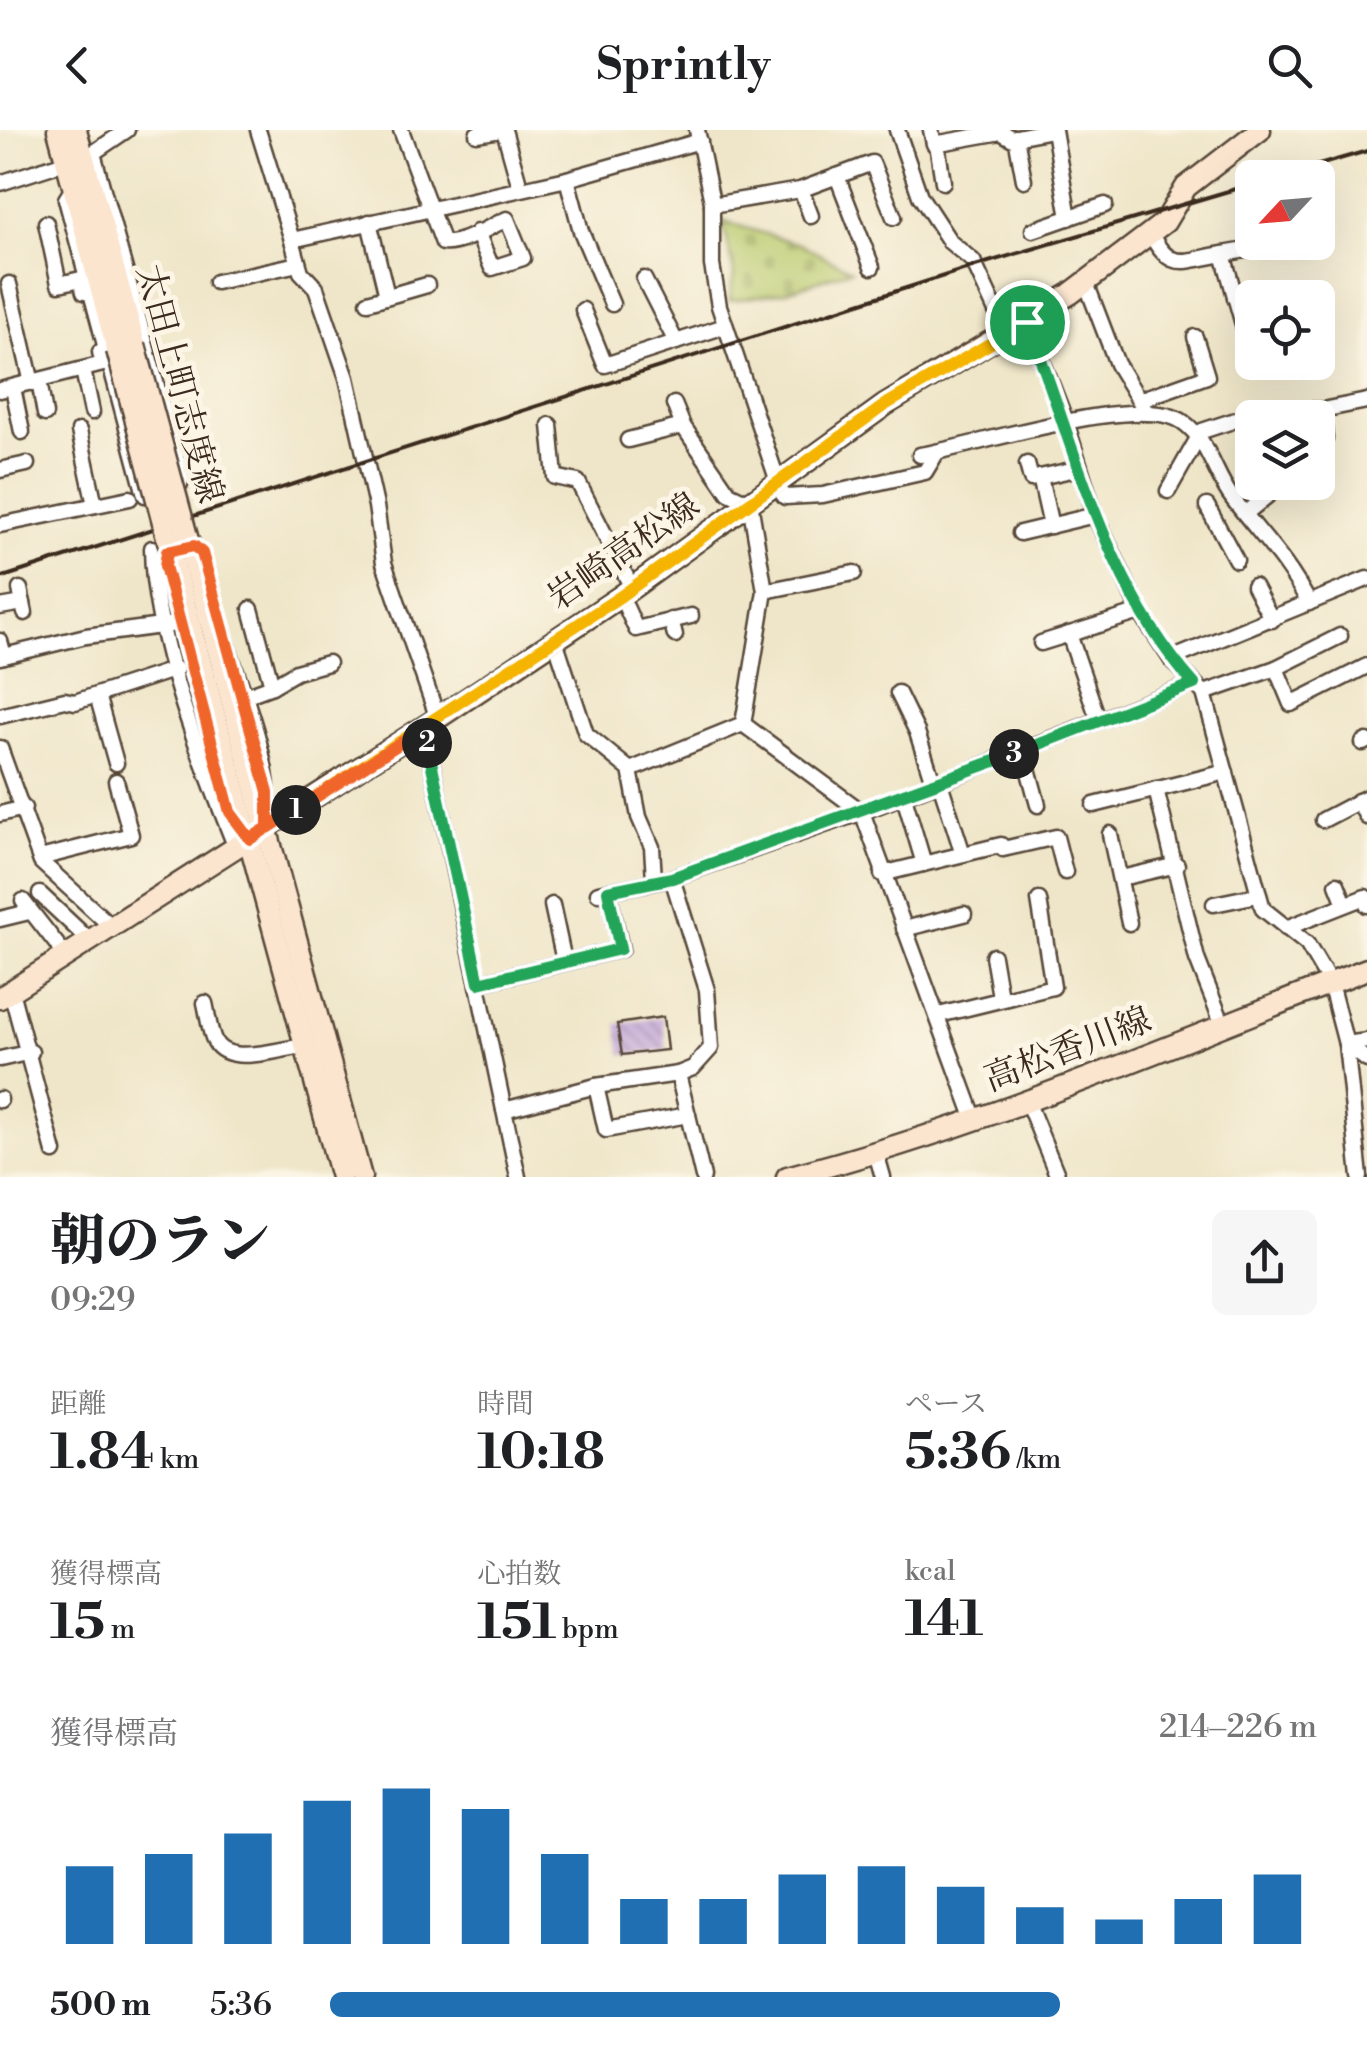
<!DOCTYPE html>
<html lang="ja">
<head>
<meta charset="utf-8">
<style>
  body { margin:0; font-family:"Libre Bodoni","Noto Serif JP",serif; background:#f6f6f6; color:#202124; height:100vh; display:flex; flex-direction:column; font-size:38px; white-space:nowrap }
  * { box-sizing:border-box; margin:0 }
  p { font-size:32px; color:#757577 }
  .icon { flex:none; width:55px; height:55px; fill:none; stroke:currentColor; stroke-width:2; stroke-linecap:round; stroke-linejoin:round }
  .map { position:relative; height:1047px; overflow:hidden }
  .panel { display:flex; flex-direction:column; background:#fff; flex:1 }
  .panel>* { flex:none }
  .needle { width:65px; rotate:244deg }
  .fabs { position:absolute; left:1235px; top:30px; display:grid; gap:20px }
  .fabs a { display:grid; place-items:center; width:100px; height:100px; border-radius:15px; background:#fff; box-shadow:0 10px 40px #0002; font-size:50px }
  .pin { position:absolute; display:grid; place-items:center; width:85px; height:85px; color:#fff; margin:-42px; border:5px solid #fff; border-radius:50%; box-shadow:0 2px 10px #0007 }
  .km { position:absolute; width:50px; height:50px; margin:-25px; border-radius:50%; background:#222; color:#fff; font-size:28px; line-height:50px; text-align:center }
  .round { display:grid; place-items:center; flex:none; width:105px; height:105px; border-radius:15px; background:#f6f6f6 }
  .overview { display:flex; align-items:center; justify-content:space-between; height:170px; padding:0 50px }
  h1 { font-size:55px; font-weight:800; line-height:75px }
  .stats { display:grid; grid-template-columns:repeat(3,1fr); gap:15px; height:170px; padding:10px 50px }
  .stats div { display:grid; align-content:center }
  .stats b { font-size:50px; font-weight:800 }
  .stats small { font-size:28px; font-weight:400 }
  .stats p { font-size:28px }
  .chart { height:280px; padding:20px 50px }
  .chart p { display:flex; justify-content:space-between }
  .chart svg { width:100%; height:180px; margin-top:10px; stroke:#1f6fb2; stroke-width:6 }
  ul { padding:0 50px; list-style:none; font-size:32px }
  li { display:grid; grid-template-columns:160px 120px 1fr; align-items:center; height:75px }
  li i { height:25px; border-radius:12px; background:#1f6fb2 }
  header { display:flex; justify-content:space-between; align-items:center; height:130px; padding:0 50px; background:#fff; font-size:45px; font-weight:800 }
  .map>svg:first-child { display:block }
</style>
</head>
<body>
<header><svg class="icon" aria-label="back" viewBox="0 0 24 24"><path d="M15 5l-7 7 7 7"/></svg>Sprintly<svg class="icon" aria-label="search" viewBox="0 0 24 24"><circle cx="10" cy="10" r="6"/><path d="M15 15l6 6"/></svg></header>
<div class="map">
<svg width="1367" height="1047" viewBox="0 0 1367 1047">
  <defs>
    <pattern id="cemetery-stones" width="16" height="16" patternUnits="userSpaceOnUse" patternTransform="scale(2.5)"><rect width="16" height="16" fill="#b9cb6e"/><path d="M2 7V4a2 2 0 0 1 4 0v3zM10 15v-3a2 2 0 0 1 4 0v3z" fill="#a0ae5f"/></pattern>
    <pattern id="building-back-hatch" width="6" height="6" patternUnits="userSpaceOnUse" patternTransform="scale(2.5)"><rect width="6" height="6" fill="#bfa2d8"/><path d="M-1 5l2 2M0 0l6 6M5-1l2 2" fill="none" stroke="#9c84af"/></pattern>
  </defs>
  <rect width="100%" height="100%" fill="#fcf5e5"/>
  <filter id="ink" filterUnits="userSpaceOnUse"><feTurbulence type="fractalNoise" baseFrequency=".01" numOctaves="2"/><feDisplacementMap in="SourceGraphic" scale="20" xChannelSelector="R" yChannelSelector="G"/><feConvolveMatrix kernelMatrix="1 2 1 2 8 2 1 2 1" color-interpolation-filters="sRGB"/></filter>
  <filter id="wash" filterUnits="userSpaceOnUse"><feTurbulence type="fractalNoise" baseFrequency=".0048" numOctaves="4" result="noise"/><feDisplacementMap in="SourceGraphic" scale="40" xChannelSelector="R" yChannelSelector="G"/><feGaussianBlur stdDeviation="2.25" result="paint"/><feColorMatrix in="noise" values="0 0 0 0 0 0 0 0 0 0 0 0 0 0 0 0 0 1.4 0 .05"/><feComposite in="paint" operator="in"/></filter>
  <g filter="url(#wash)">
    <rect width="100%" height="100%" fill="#efe6c9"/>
    <path fill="url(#cemetery-stones)" stroke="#7a7a46" stroke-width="2.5" d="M723 91 799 114 851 140 784 162 729 171 734 144Z"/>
    <g id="blocks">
      <path fill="url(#building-back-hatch)" d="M663 887 667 920 622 925 617 894Z"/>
    </g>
  </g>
  <g filter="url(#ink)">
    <use href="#blocks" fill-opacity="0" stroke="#564638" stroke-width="2.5"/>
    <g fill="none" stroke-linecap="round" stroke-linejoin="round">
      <defs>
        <g id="street">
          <path d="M258 0 292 110 567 49 700 11"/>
          <path d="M401 0 443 113C463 115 488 97 507 89L523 128 492 138 477 102"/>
          <path d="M504 0 520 57"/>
          <path d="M697 0 712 72V135L719 176 778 352"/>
          <path d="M897 0 920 66 950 112 973 131 1007 205"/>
          <path d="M931 0 934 14 1001 2 1011 8 1052 0"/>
          <path d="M1054 0 1069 88"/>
          <path d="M477 4 501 0"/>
          <path d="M1016 7 1024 50"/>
          <path d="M937 14 943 52"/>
          <path d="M837 46 872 137"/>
          <path d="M567 49 581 101 612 174"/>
          <path d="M0 53 93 23 127 0"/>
          <path d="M73 58 66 69 145 365 180 354 182 347 93 23"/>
          <path d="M801 60 811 86"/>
          <path d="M712 75 800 60 872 33 894 87"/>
          <path d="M369 92 387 166"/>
          <path d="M46 93 59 154 81 149 84 162"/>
          <path d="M1033 100 1105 75"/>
          <path d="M1151 104C1170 143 1185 130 1223 124L1246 205"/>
          <path d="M292 110 301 142 316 158 347 248 376 376 384 433 438 589"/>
          <path d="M1223 124 1246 120"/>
          <path d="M644 149 676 212"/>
          <path d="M216 152 298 134"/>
          <path d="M1086 153 1117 234 1147 283"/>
          <path d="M9 154 32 253"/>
          <path d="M1235 168 1256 162"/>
          <path d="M368 172 427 155"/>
          <path d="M583 180 605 235 725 196"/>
          <path d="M1027 192 1066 292 1095 385 1140 482 1171 529 1204 563 1263 779 1307 814 1330 853 1346 914 1360 1047"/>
          <path d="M83 240 92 282"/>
          <path d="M39 251 45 284"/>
          <path d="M13 258 22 302"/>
          <path d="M0 260 103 234 100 222"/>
          <path d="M1142 269 1207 246 1195 207"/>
          <path d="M674 274 683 296"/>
          <path d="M1322 280 1325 309"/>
          <path d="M550 295 555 347 578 352 632 458"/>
          <path d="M79 301 95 375"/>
          <path d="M628 310 683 296 729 363 750 373 765 461 743 594 630 640"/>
          <path d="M920 325C974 317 1139 261 1183 292 1209 310 1214 345 1233 369 1262 407 1286 429 1309 473"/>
          <path d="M1027 334 1031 349 1080 338"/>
          <path d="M0 340 27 334"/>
          <path d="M1040 347 1051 396"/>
          <path d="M775 354 785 367 823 365 925 342 937 322"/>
          <path d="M1168 361 1202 301 1266 280H1322L1367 271"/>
          <path d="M1207 376 1236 430"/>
          <path d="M1246 383 1283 353"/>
          <path d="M0 395 130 368"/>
          <path d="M1020 403 1095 385"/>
          <path d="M152 418C153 509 202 633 236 718"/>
          <path d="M1254 456 1272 490"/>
          <path d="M20 459 25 483"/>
          <path d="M765 461 854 443"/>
          <path d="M621 466 636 499 691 486"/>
          <path d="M214 472C231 540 270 611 268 683"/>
          <path d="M0 477 23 473"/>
          <path d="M671 490 675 505"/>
          <path d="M1069 504 1095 580"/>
          <path d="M555 510 586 604 630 640 639 687 652 717 654 749"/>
          <path d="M0 511 4 526"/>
          <path d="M1041 513 1140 482"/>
          <path d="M0 527 86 506 176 494"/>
          <path d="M1171 529 1367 449"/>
          <path d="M1276 538 1291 574 1367 536"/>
          <path d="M196 551 230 682 241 696"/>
          <path d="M272 556 296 542 328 533"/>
          <path d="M898 563 917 602 934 655"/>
          <path d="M1204 563 1276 538 1340 506"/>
          <path d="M97 565 116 633"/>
          <path d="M245 566 272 556 251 479"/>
          <path d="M0 586 65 570 75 572 176 539"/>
          <path d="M743 594 862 682 975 990"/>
          <path d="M424 597 518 1047"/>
          <path d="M1363 613 1367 611"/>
          <path d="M0 618 41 732 112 797"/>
          <path d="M1023 620 1038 675"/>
          <path d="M940 653 963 724"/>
          <path d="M1156 659 1197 829 1223 895"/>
          <path d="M904 667 924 734"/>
          <path d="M1358 671 1367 687"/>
          <path d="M1094 675 1226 642"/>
          <path d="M0 684 24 678"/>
          <path d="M1323 690 1367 667"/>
          <path d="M1110 704 1129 793"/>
          <path d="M40 728 131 705 116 651"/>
          <path d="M882 744 1001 715 1003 719 1056 707 1065 742"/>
          <path d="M1121 748 1177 735"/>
          <path d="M1337 754 1345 774"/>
          <path d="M598 763 669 749 862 682 1193 554"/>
          <path d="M40 764 90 811"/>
          <path d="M23 771 66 826"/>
          <path d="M1214 774 1258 765"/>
          <path d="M552 775 564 831"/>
          <path d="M0 789 29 782"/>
          <path d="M1286 798 1365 767 1367 775"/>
          <path d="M904 799 964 784"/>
          <path d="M993 826 1000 867"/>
          <path d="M479 853 621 819 608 761"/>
          <path d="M11 861 54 1022"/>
          <path d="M205 873C208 885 209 901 215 912 229 937 282 918 305 916"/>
          <path d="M939 885 1053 857 1039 770"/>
          <path d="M1346 914 1367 930"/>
          <path d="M1346 914 1367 911"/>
          <path d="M0 929 31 922"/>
          <path d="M678 944 703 1047"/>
          <path d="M596 956 606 1000 688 985"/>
          <path d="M0 969V970"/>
          <path d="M1027 971 1058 1047"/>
          <path d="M504 980 596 956 678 944 693 938 711 918 707 860 672 748"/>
          <path d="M876 1023 883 1047"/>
        </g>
        <g id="secondary">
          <path d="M58 0 117 220"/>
          <path d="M76 0 135 215"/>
          <path d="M214 506 361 1047"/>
          <path d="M195 512 341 1047"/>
          <path d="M0 868 441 586 621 466 885 275 1070 164 1165 92 1186 57 1260 0"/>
          <path d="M787 1047C986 996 1175 913 1367 839"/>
        </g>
      </defs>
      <use href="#street" stroke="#564638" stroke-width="19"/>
      <use href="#secondary" stroke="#564638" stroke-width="25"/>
      <use href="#street" stroke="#fff" stroke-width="14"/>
      <use href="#secondary" stroke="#fbe5cf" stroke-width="20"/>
      <g stroke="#3b2a1e" stroke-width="4">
        <path d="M1274 48 1367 21"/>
        <path d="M0 448 975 136 1252 54"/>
      </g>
      <defs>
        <g id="secondary-bridge">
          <path d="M135 215 214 506"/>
          <path d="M117 220 195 512"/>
        </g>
      </defs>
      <use href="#secondary-bridge" stroke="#564638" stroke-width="25" stroke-linecap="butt"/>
      <use href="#secondary-bridge" stroke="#fbe5cf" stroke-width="20"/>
    </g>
  </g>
  <g fill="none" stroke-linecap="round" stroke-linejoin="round" filter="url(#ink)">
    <defs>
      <path id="split-1" d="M296 680 621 466 885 275 1027 192"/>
      <path id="split-2" d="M296 680 268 698V662L202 423 194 416 167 422 165 436 230 682 250 709C308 672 366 635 424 598L427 613"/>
      <path id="split-3" d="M427 613 479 853 620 819 608 761 672 748 1014 624"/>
      <path id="split-4" d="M1014 624 1194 554C1104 454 1075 315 1027 192"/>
    </defs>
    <use href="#split-1" stroke="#fff" stroke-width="20"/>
    <use href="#split-2" stroke="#fff" stroke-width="20"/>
    <use href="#split-3" stroke="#fff" stroke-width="20"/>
    <use href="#split-4" stroke="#fff" stroke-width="20"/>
    <use href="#split-1" stroke="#f5b400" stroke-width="12"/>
    <use href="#split-2" stroke="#f0652b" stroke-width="12"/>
    <use href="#split-3" stroke="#22a559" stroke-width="12"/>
    <use href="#split-4" stroke="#22a559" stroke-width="12"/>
  </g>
  <g text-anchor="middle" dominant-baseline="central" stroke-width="10" stroke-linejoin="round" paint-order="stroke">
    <g font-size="35" fill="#3b2a1e" stroke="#fcf5e5">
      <text transform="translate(179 254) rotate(75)">太田上町志度線</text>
      <text transform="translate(624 422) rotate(-35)">岩崎高松線</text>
      <text transform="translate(1068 920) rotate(-21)">高松香川線</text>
    </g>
  </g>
</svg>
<div class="fabs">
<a><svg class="needle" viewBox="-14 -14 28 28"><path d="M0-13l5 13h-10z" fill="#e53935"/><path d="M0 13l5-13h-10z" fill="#757577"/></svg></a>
<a><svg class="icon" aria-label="locate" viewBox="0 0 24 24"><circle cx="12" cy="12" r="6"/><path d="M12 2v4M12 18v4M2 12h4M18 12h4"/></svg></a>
<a><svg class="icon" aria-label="layers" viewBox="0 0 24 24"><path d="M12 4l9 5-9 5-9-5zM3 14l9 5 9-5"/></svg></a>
</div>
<div class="pin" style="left:1027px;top:192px;background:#1e9e55"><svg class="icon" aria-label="arrive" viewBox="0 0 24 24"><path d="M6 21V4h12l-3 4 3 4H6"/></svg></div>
<b class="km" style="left:296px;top:680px">1</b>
<b class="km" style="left:427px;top:613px">2</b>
<b class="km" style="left:1014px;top:624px">3</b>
</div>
<section class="panel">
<div class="overview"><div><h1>朝のラン</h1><p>09:29</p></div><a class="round"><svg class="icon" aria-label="share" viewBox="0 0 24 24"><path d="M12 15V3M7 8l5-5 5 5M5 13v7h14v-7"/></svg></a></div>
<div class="stats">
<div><p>距離</p><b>1.84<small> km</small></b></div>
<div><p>時間</p><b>10:18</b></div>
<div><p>ペース</p><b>5:36<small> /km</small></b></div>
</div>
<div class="stats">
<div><p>獲得標高</p><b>15<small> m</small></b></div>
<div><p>心拍数</p><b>151<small> bpm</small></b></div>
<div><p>kcal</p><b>141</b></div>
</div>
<div class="chart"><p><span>獲得標高</span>214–226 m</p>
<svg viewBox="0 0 160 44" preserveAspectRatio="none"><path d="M5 44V25M15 44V22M25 44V17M35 44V9M45 44V6M55 44V11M65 44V22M75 44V33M85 44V33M95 44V27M105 44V25M115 44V30M125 44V35M135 44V38M145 44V33M155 44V27"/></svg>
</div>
<ul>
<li><b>500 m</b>5:36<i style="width:74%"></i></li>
</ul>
</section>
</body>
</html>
